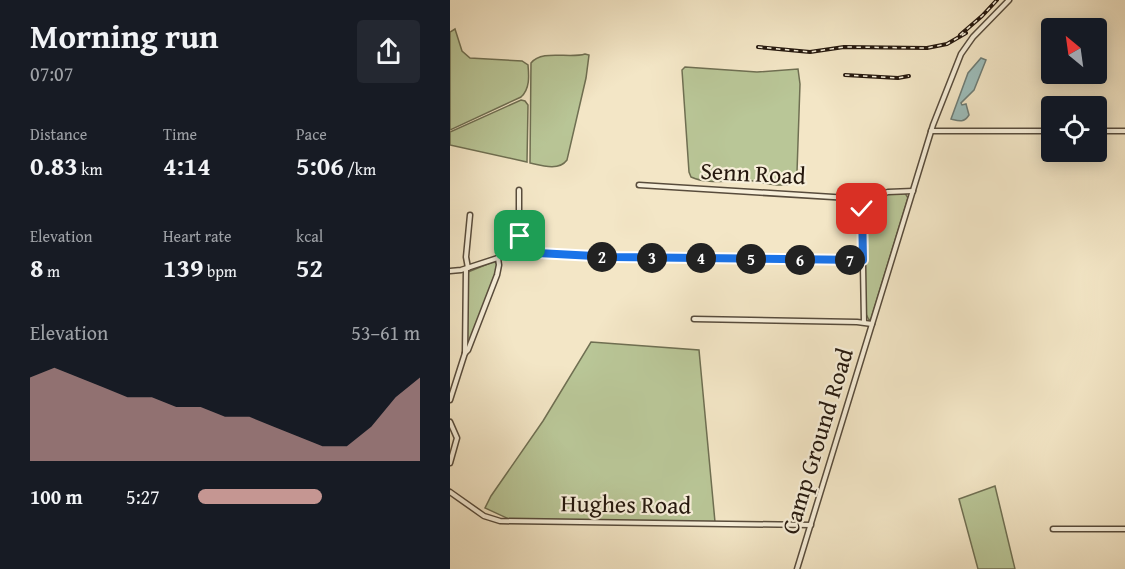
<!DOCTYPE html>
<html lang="en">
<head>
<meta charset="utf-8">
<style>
  body { margin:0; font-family:"Gentium Book Plus",serif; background:#242831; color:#f1f3f6; height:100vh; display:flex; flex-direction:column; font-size:22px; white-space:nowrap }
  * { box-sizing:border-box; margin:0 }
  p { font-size:20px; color:#9ea1a6 }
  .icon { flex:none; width:33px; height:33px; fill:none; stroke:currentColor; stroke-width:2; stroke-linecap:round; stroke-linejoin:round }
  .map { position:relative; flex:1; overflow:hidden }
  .side { display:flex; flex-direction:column; background:#171b24; width:450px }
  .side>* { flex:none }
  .needle { width:39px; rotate:331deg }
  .fabs { position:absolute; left:591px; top:18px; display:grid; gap:12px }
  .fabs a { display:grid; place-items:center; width:66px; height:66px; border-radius:6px; background:#171b24; box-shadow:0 3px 15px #0003; font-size:30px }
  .pin { position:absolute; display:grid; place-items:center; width:51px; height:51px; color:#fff; margin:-26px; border-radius:12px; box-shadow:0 3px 9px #0006 }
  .km { position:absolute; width:30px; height:30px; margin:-15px; border-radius:50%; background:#222; color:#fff; font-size:16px; line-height:30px; text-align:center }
  .round { display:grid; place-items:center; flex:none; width:63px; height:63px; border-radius:6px; background:#242831 }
  .headline { display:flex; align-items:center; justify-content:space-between; height:102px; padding:0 30px }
  h1 { font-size:33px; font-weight:600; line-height:45px }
  .stats { display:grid; grid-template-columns:repeat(3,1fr); gap:9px; height:102px; padding:6px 30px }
  .stats div { display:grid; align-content:center }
  .stats b { font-size:26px; font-weight:600 }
  .stats small { font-size:16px; font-weight:400 }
  .stats p { font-size:16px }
  .chart { height:168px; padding:12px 30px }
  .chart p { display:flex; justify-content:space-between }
  .chart svg { width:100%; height:108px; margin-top:6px; fill:#c59692; opacity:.7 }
  ul { padding:0 30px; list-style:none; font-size:20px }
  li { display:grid; grid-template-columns:96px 72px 1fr; align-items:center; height:45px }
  li i { height:15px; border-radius:8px; background:#c59692 }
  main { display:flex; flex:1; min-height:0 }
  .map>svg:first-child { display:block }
</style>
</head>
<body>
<main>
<section class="side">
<div class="headline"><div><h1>Morning run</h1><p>07:07</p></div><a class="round"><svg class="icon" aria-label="share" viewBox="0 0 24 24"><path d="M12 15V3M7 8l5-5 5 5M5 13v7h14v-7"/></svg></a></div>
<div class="stats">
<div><p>Distance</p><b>0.83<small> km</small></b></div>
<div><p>Time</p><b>4:14</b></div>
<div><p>Pace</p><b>5:06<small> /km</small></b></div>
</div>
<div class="stats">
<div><p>Elevation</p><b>8<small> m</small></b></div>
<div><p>Heart rate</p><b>139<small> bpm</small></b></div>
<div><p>kcal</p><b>52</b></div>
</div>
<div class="chart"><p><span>Elevation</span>53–61 m</p>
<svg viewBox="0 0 160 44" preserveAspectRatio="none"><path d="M0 44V10L10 6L20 10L30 14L40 18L50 18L60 22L70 22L80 26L90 26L100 30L110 34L120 38L130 38L140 30L150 18L160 10V44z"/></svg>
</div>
<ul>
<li><b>100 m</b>5:27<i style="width:56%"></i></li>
</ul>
</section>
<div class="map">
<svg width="675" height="569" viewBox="0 0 675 569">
  <rect width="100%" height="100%" fill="#f3e6c6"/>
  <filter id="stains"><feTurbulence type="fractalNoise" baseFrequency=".00333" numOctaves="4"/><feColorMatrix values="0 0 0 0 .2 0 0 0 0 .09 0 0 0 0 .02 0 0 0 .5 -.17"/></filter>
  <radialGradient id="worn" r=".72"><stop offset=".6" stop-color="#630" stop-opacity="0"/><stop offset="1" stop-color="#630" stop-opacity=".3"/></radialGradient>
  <g fill="#b9c697" stroke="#6f6f52" stroke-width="1.5">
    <path d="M5 29 12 51 20 58 72 61 78 65C79 76 80 89 71 97L0 130V32Z"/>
    <path d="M135 54 139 55 136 78 117 160C109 171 93 166 80 163L81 63C92 49 119 59 135 54Z"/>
    <path d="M235 67 307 72 348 69 350 84 347 172 344 183C327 189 308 180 293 180 277 181 256 184 241 177L239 172 232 70Z"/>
    <path d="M71 100 75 101 78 105 77 162 0 145V132Z"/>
    <path d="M450 192 455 193 458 198 421 319 419 320 415 312 414 210C420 195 436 194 450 192Z"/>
    <path d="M45 261 47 264 46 271 18 348 15 349 18 272Z"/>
    <path d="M141 342 249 350 265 522 61 520 35 508 41 496 93 421Z"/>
    <path d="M545 486 565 569H528L509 499Z"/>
  </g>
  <path fill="#9dbebc" stroke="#6d7c76" stroke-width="1.5" d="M531 58 536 60 524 90 511 103 512 105 516 104 519 115C514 123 509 121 501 119L518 73Z"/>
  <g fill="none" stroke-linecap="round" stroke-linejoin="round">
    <defs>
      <g id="minor">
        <path d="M481 131H602"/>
        <path d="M646 131H675"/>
        <path d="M189 185 415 199 438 192 463 191"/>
        <path d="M69 252V190"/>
        <path d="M18 268 16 257 20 215"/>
        <path d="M0 271 11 270 63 253 79 252 163 257 413 260"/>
        <path d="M244 319 407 322 422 324"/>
        <path d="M414 322 412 209 415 199"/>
        <path d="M15 353 18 350 47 275 49 265 48 258"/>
        <path d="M0 400 15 353 16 269"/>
        <path d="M0 422 7 438 0 463"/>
        <path d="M0 492 34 516 50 521 361 525"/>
        <path d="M603 529H675"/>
        <path d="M347 569 483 125 511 54 523 37 559 0"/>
      </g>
    </defs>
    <use href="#minor" stroke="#584c3c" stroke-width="7"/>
    <use href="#minor" stroke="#f7efda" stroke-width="4"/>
    <defs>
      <g id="rail">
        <path d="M510 35 532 16 547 0"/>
        <path d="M308 47 360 52 394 47 477 48 497 44 516 33"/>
        <path d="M395 75 448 78 459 76"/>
      </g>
    </defs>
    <use href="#rail" stroke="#25180e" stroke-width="4"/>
    <use href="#rail" stroke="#f7efda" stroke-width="1.5" stroke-dasharray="4.5" stroke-linecap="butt"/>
  </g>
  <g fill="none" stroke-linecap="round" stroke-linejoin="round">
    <defs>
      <path id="route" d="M70 236 69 252 163 257 413 260 412 209"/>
    </defs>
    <use href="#route" stroke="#fff" stroke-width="12"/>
    <use href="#route" stroke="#1a73e8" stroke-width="8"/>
  </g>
  <g text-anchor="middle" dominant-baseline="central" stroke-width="4.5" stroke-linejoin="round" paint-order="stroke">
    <g font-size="24" fill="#25180e" stroke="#f7efda">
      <text transform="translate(303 173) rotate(3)">Senn Road</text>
      <text transform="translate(367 441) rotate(-73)">Camp Ground Road</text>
      <text transform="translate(176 504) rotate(1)">Hughes Road</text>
    </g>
  </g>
  <rect width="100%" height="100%" filter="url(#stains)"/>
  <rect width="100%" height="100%" fill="url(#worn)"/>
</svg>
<div class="fabs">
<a><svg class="needle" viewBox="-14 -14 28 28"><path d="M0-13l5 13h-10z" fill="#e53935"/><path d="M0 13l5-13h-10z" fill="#9ea1a6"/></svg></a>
<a><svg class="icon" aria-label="locate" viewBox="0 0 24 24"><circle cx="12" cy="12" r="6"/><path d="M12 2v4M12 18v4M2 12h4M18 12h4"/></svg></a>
</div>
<div class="pin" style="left:70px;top:236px;background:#1e9e55"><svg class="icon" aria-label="arrive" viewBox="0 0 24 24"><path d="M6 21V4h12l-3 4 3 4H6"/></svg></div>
<div class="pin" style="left:412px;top:209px;background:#d93025"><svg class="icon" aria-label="check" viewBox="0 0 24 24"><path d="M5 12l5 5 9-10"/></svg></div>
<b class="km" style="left:152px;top:257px">2</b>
<b class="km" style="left:202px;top:258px">3</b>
<b class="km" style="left:251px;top:258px">4</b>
<b class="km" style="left:301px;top:259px">5</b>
<b class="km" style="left:350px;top:260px">6</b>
<b class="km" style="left:400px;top:260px">7</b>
</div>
</main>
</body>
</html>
